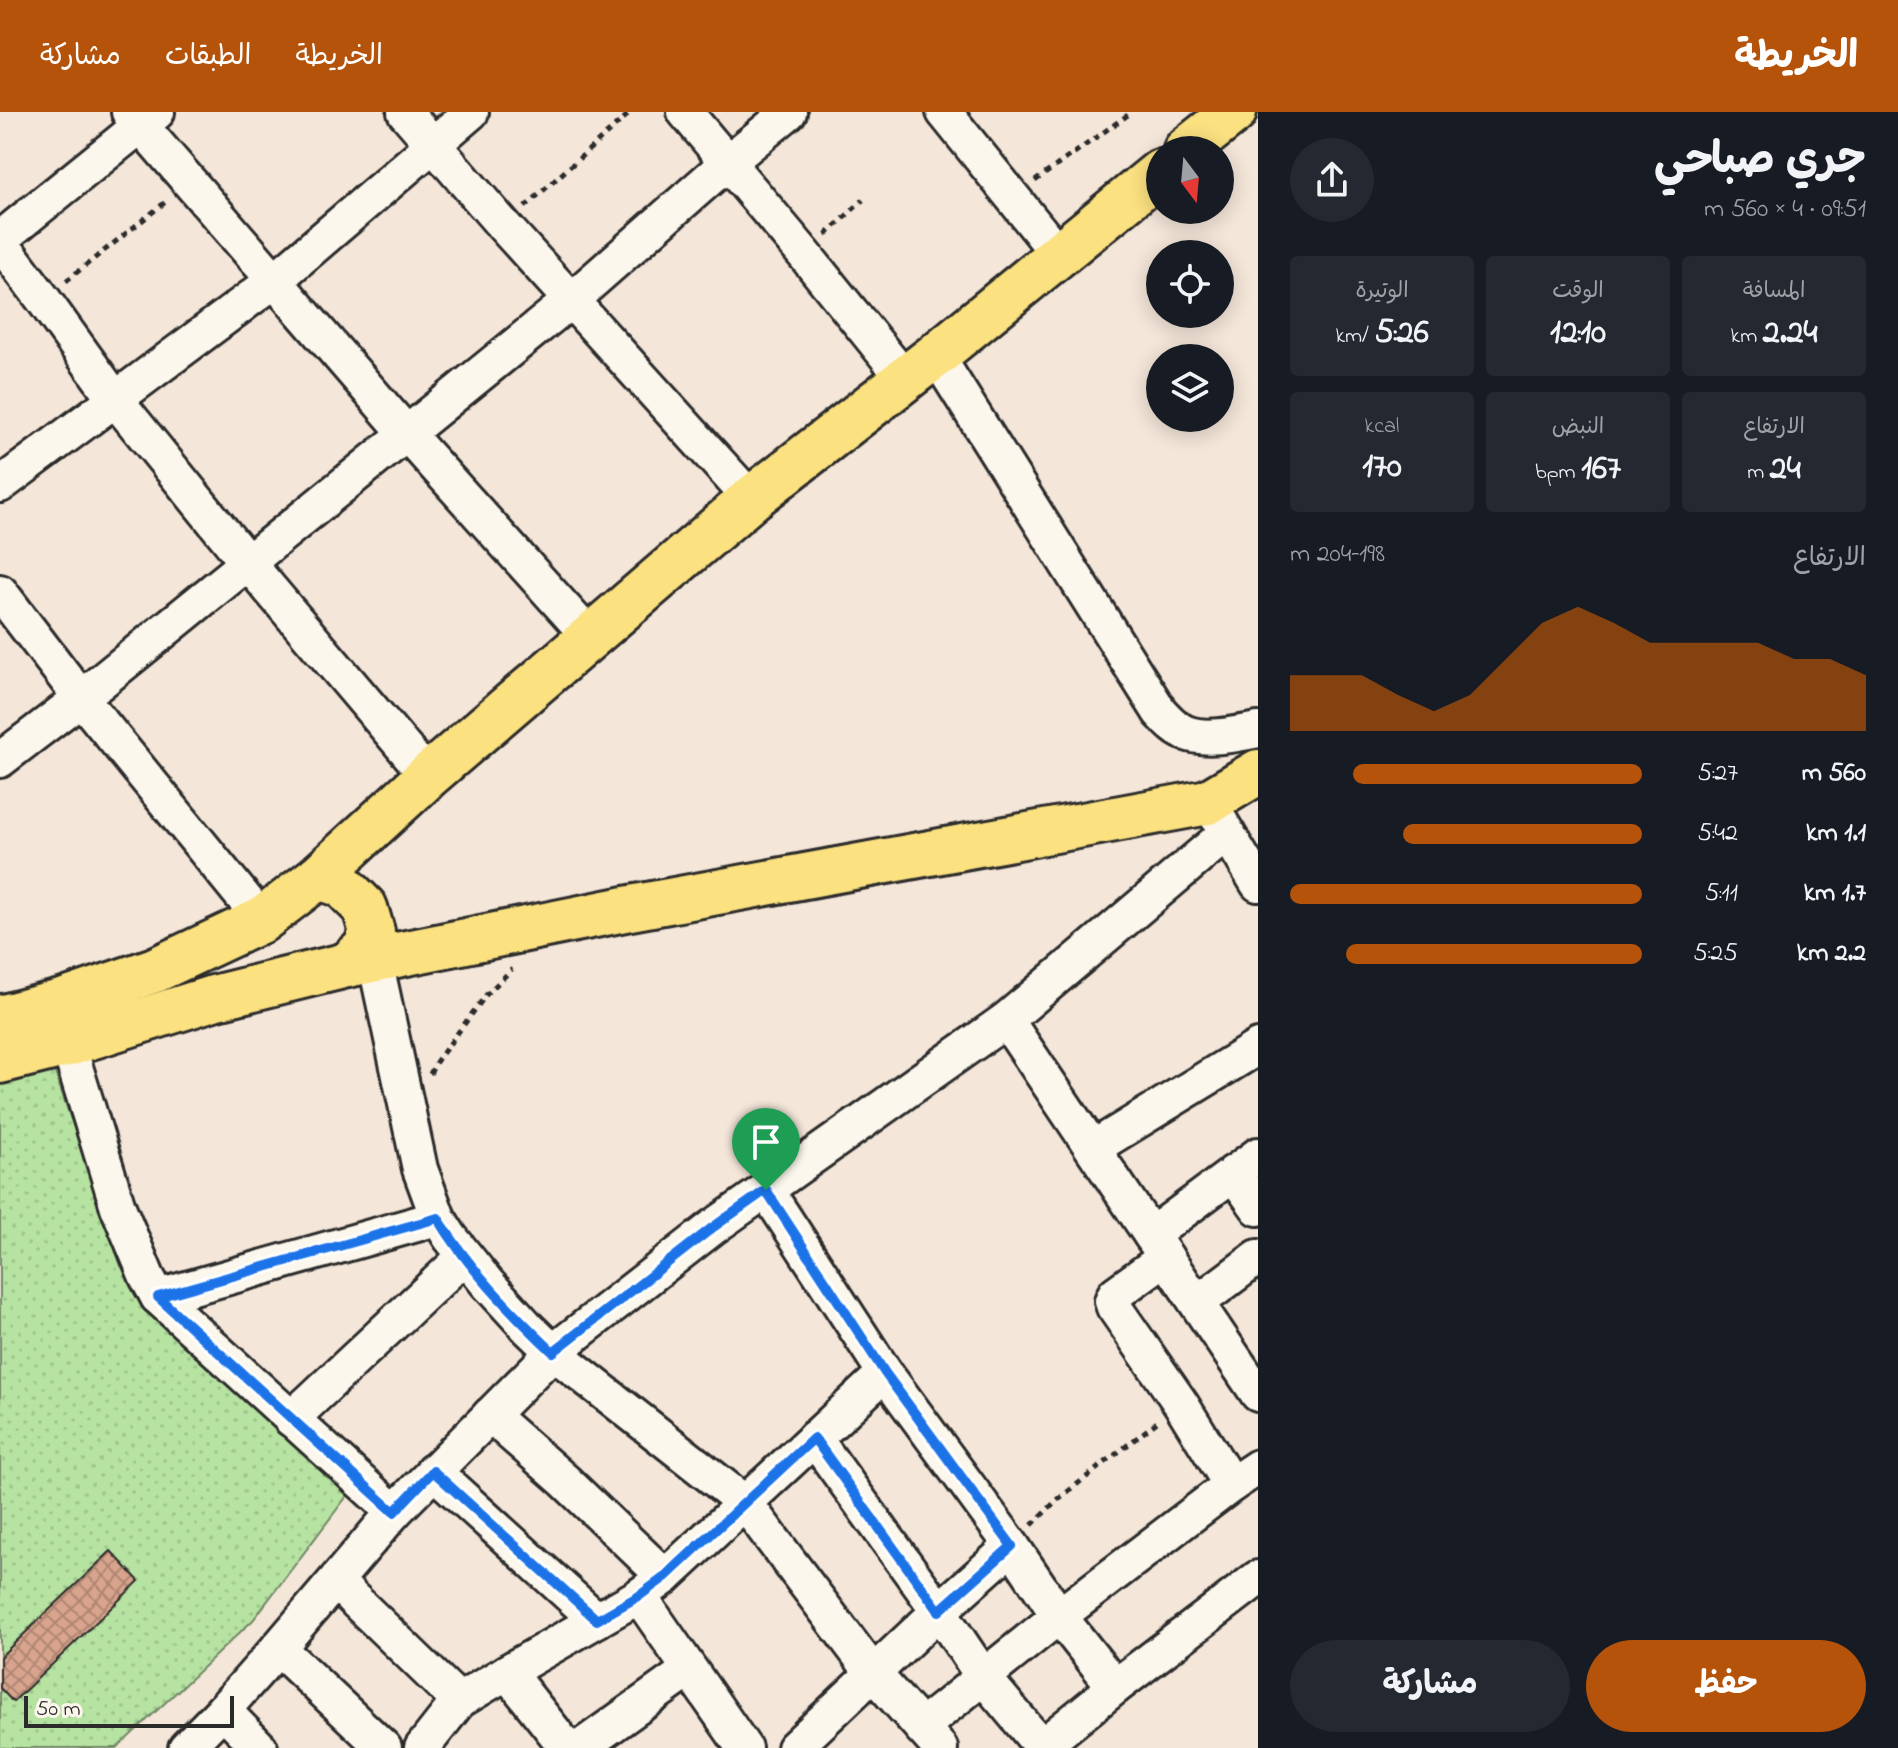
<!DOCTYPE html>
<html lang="ar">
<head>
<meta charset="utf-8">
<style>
  body { margin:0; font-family:"Indie Flower","Playpen Sans Arabic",sans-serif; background:#242831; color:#f1f3f6; direction:rtl; height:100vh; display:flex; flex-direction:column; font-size:30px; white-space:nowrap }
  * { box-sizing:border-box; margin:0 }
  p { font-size:26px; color:#9ea1a6 }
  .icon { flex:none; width:44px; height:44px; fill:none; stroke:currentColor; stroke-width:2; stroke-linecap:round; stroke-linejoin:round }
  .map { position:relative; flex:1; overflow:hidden; direction:ltr }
  .panel { display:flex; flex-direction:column; background:#171b24; width:640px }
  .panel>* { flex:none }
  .needle { width:52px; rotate:164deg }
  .tools { position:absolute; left:1146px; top:24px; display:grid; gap:16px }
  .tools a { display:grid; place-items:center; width:88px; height:88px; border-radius:50%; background:#171b24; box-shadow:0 4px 20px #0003; font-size:40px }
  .scale { position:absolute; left:24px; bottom:20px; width:210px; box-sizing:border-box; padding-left:8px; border:4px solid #2b2b2b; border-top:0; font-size:22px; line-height:28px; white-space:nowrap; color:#2b2b2b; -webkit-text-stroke:6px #fbf7ec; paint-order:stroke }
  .pin { position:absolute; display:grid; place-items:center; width:68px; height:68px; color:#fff; margin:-82px -34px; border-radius:50% 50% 50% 0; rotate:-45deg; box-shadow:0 0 8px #0007 }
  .pin .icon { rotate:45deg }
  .round { display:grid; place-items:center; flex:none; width:84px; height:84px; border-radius:42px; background:#242831 }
  .overview { display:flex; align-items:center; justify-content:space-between; height:136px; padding:0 32px }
  h1 { font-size:44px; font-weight:700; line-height:60px }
  .metrics { display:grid; grid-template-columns:repeat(3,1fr); gap:12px; height:136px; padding:8px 32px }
  .metrics div { display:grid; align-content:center; border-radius:8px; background:#242831; text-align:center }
  .metrics b { font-size:34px; font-weight:700 }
  .metrics small { font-size:22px; font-weight:400 }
  .metrics p { font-size:22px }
  .chart { height:224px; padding:16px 32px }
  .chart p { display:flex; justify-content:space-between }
  .chart svg { width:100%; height:144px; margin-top:8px; fill:#b45309; opacity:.7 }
  .button { display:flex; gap:16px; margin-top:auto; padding:16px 32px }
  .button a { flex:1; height:92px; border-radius:48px; background:#b45309; color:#fff; font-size:32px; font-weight:700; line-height:92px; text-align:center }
  .button a+a { background:#242831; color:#f1f3f6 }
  ul { padding:0 32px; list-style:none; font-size:26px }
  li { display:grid; grid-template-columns:128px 96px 1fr; align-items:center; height:60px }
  li i { height:20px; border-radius:10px; background:#b45309 }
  header { display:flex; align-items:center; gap:48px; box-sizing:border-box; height:112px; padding:0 40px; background:#b45309; color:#fff }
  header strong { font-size:38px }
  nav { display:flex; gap:44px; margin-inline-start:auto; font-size:28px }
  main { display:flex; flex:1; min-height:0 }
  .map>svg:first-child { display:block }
</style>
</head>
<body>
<header>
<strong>الخريطة</strong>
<nav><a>الخريطة</a><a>الطبقات</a><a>مشاركة</a></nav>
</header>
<main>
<section class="panel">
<div class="overview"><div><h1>جري صباحي</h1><p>09:51 · 4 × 560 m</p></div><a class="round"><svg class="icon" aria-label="share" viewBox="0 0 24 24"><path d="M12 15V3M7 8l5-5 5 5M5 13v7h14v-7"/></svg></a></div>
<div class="metrics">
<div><p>المسافة</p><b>2.24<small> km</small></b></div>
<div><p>الوقت</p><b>12:10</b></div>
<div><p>الوتيرة</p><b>5:26<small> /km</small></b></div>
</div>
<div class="metrics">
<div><p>الارتفاع</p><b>24<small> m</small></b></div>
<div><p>النبض</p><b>167<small> bpm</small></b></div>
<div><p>kcal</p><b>170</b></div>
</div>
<div class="chart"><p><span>الارتفاع</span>198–204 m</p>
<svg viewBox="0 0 160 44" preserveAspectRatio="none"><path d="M0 44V27L10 27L20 27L30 33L40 38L50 33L60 22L70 11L80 6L90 11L100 17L110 17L120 17L130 17L140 22L150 22L160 27V44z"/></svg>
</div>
<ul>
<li><b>560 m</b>5:27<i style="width:82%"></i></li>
<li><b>1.1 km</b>5:42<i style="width:68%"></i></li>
<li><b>1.7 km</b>5:11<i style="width:100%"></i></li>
<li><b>2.2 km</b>5:25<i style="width:84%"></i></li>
</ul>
<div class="button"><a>حفظ</a><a>مشاركة</a></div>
</section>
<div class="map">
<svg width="1258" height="1636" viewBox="0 0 1258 1636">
  <defs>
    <pattern id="park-dots" width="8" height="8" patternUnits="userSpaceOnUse" patternTransform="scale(2)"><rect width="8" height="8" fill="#b6e3a1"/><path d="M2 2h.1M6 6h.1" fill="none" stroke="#9dc38b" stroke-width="1.8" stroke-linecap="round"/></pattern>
    <pattern id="building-cross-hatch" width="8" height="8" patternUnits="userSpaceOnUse" patternTransform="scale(2)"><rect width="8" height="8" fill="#d8a48d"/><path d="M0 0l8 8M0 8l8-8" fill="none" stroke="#af8673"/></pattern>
  </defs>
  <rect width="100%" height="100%" fill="#f4e6d9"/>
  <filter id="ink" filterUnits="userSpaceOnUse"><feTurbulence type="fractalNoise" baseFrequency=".0125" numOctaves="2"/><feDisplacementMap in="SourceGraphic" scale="16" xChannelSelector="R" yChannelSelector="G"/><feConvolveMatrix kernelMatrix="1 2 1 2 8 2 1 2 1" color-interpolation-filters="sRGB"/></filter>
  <g filter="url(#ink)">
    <path fill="url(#park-dots)" stroke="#708766" stroke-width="2" d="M51 949 121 1154 237 1265 350 1380 253 1508 117 1636H0V964Z"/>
    <path fill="url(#building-cross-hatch)" stroke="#2b2b2b" stroke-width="2" d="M111 1439 139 1469 13 1590 0 1576V1545Z"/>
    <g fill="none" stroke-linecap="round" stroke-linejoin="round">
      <defs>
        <g id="minor">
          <path d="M129 0 407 322 590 525"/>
          <path d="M405 0 502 112 751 387"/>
          <path d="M685 0 805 143 905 267"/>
          <path d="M944 0 1059 143"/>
          <path d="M0 127 157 0"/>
          <path d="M0 130 43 187 115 287 247 450 428 664"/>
          <path d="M936 243 1160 600C1168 608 1175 617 1186 621 1206 629 1237 622 1258 618"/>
          <path d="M0 373 275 168 471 0"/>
          <path d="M0 480 81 586 262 808"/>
          <path d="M0 648 81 586 570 189 727 51 789 0"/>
          <path d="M1217 704 1258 772"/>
          <path d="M375 848 420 1057 438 1106 450 1125 487 1171 529 1217 553 1240 745 1391 873 1561 940 1636"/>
          <path d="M1006 908 1258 1282"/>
          <path d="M68 932 118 1095 147 1165 158 1185 394 1400"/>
          <path d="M1093 1036 1258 935"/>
          <path d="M1233 1061 1258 1096"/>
          <path d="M766 1078 885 1261 1012 1434 1059 1504 1115 1575"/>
          <path d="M1151 1123 1258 1043"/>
          <path d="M1166 1145 1115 1182 1112 1189 1114 1195 1181 1292 1231 1373"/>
          <path d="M158 1185 438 1106"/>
          <path d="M1197 1191 1258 1145"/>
          <path d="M490 1303 565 1369 665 1465"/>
          <path d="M291 1307 464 1145"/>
          <path d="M814 1326 939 1499 984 1566 1042 1635"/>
          <path d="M433 1359 597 1508 507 1560"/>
          <path d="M336 1470 459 1589"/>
          <path d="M639 1484 744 1636"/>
          <path d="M597 1508 639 1484 665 1465 885 1261"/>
          <path d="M278 1536 384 1636"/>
          <path d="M223 1598 260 1636"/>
          <path d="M921 1615 1059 1504 1231 1373 1258 1355"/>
          <path d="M186 1636 223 1598 278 1536 394 1400 553 1240 712 1116 1006 908 1227 721"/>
          <path d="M422 1636 459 1589 507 1560 567 1636"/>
          <path d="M580 1636 689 1558"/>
          <path d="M794 1636 939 1499 1012 1434"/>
          <path d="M1040 1636 1115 1575 1258 1466"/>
        </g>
        <g id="highway">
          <path d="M1186 38 1234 0"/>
          <path d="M318 765 342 773 365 796 372 820 365 837 347 853"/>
          <path d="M0 906 65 889 155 858 262 808 318 765 428 664 751 387 936 243 1160 60"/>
          <path d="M0 949 68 932 213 886 347 853 625 797 1208 690 1258 660"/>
        </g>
      </defs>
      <use href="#minor" stroke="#2b2b2b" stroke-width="40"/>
      <use href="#highway" stroke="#2b2b2b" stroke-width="50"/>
      <g stroke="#2b2b2b" stroke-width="5" stroke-dasharray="6 6" stroke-linecap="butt">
        <path d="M1035 69 1132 0"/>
        <path d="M525 95 631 0"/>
        <path d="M826 123 863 88"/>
        <path d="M66 169 168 88"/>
        <path d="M430 962 436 950 486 883 512 857"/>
        <path d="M1032 1413 1057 1388 1157 1310"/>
      </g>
      <use href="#minor" stroke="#fbf7ec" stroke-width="34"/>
      <use href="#highway" stroke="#fbe180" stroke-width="44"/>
    </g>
  </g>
  <g fill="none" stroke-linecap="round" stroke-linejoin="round" filter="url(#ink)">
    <defs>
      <path id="route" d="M766 1078 885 1261 1012 1434 939 1499 814 1326 665 1465 639 1484 597 1508 433 1359 394 1400 158 1185 438 1106C468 1156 511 1200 553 1240L712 1116Z"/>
    </defs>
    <use href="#route" stroke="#fff" stroke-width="16"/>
    <use href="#route" stroke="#1a73e8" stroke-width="10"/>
  </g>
</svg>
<div class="tools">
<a><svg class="needle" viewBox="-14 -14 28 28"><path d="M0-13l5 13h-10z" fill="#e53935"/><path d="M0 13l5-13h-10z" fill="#9ea1a6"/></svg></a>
<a><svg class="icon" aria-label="locate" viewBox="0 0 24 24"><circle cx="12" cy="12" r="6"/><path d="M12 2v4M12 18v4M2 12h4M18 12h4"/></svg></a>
<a><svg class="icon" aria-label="layers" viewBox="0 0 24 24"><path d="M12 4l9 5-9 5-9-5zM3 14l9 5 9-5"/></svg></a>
</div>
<div class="scale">50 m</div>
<div class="pin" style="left:766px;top:1078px;background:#1e9e55"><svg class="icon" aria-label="arrive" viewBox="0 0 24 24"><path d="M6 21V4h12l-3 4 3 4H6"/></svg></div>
</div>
</main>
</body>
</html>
